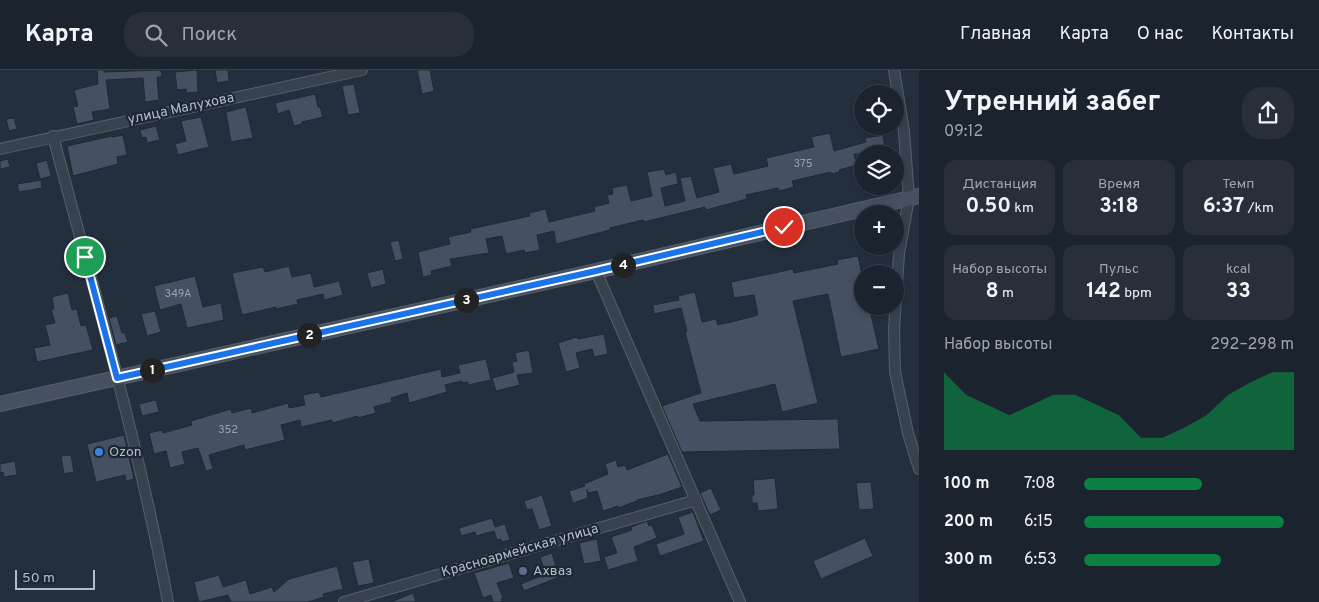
<!DOCTYPE html>
<html lang="ru">
<head>
<meta charset="utf-8">
<style>
  body { margin:0; font-family:Overpass,sans-serif; background:#282f3a; color:#f1f3f6; height:100vh; display:flex; flex-direction:column; font-size:19px; white-space:nowrap }
  * { box-sizing:border-box; margin:0 }
  p { font-size:16px; color:#a0a4aa }
  .icon { flex:none; width:28px; height:28px; fill:none; stroke:currentColor; stroke-width:2; stroke-linecap:round; stroke-linejoin:round }
  .map { position:relative; flex:1; overflow:hidden }
  .panel { display:flex; flex-direction:column; background:#1b232e; width:400px }
  .panel>* { flex:none }
  .controls { position:absolute; left:854px; top:15px; display:grid; gap:10px }
  .controls a { display:grid; place-items:center; width:50px; height:50px; border-radius:50%; background:#1b232e; box-shadow:0 2px 8px #0003,0 0 0 1px #39404a; font-size:25px }
  .scale { position:absolute; left:15px; bottom:12px; width:80px; box-sizing:border-box; padding-left:5px; border:2px solid #b4bcc9; border-top:0; font-size:14px; line-height:18px; white-space:nowrap; color:#b4bcc9; -webkit-text-stroke:4px #1d2633; paint-order:stroke }
  .pin { position:absolute; display:grid; place-items:center; width:42px; height:42px; color:#fff; margin:-21px; border:2px solid #fff; border-radius:50%; box-shadow:0 1px 5px #0007 }
  .km { position:absolute; width:25px; height:25px; margin:-12px; border-radius:50%; background:#222; color:#fff; font-size:14px; line-height:25px; text-align:center }
  .round { display:grid; place-items:center; flex:none; width:52px; height:52px; border-radius:20px; background:#282f3a }
  .head { display:flex; align-items:center; justify-content:space-between; height:85px; padding:0 25px }
  h1 { font-size:28px; font-weight:700; line-height:38px }
  .figures { display:grid; grid-template-columns:repeat(3,1fr); gap:8px; height:85px; padding:5px 25px }
  .figures div { display:grid; align-content:center; border-radius:12px; background:#282f3a; text-align:center }
  .figures b { font-size:21px; font-weight:700 }
  .figures small { font-size:14px; font-weight:400 }
  .figures p { font-size:14px }
  .chart { height:140px; padding:10px 25px }
  .chart p { display:flex; justify-content:space-between }
  .chart svg { width:100%; height:90px; margin-top:5px; fill:#0b8043; opacity:.7 }
  ul { padding:0 25px; list-style:none; font-size:16px }
  li { display:grid; grid-template-columns:80px 60px 1fr; align-items:center; height:38px }
  li i { height:12px; border-radius:6px; background:#0b8043 }
  header { display:flex; align-items:center; gap:30px; box-sizing:border-box; height:70px; padding:0 25px; background:#1b232e; border-bottom:1px solid #39404a }
  header strong { font-size:24px }
  nav { display:flex; gap:28px; margin-inline-start:auto; font-size:18px }
  .search { width:350px; height:45px; background:#282f3a; display:flex; align-items:center; gap:12px; box-sizing:border-box; padding:0 18px; border-radius:20px; color:#a0a4aa; font-size:19px }
  main { display:flex; flex:1; min-height:0 }
  .map>svg:first-child { display:block }
</style>
</head>
<body>
<header>
<strong>Карта</strong>
<div class="search"><svg class="icon" aria-label="search" viewBox="0 0 24 24"><circle cx="10" cy="10" r="6"/><path d="M15 15l6 6"/></svg>Поиск</div>
<nav><a>Главная</a><a>Карта</a><a>О нас</a><a>Контакты</a></nav>
</header>
<main>
<div class="map">
<svg width="919" height="532" viewBox="0 0 919 532">
  <rect width="100%" height="100%" fill="#242f3e"/>
  <g fill="#455162" stroke="#1f2835">
    <path d="M97 0H104V2L161 0 162 7H157L159 30 145 32 143 8 106 10 110 39 92 42 94 50 77 54 73 37 78 36 74 20 98 14Z"/>
    <path d="M197 0 198 22 186 23V19L177 20 175 2Z"/>
    <path d="M215 0H228L229 11 217 13Z"/>
    <path d="M417 0H430L434 21 422 24Z"/>
    <path d="M354 14 360 43 348 45 342 16Z"/>
    <path d="M315 24 318 37H320L323 47 302 52V54L294 56 289 40 278 44 275 33Z"/>
    <path d="M246 37 253 68 231 72 226 42Z"/>
    <path d="M201 47 209 77 178 85 175 74 186 71 181 51Z"/>
    <path d="M14 48 17 59 9 61 6 49Z"/>
    <path d="M156 56 160 70 147 73 146 67 142 68 140 60Z"/>
    <path d="M830 63 834 81 866 72 865 68 883 65 886 84H854L857 95 839 100 840 102 831 104V102L792 111 794 117 779 121 778 118 746 125 747 129 706 140 705 137 644 152 643 150 610 158V160L556 174 554 161 537 165 540 180 525 183 524 180 506 184 502 166 486 169 489 183 450 189 452 196 431 201 432 205 423 207 418 182 450 174 448 167 471 162 470 159 530 146 529 143 546 139 549 152 595 141 594 137 609 133 607 125 613 124 612 118 627 115 631 131 652 126 647 102 664 99 666 105 676 102 678 114 661 118 665 136 685 131 680 108 691 106 697 128 719 122 713 98 731 94 734 104 768 96 766 88 814 77 811 67Z"/>
    <path d="M123 65 127 85 117 87 118 94 73 106 67 76 112 66V67Z"/>
    <path d="M8 89 10 97 0 99V91Z"/>
    <path d="M47 90 51 106 40 109 36 93Z"/>
    <path d="M41 110 42 118 19 122 17 114Z"/>
    <path d="M399 170 403 189 395 191 390 172Z"/>
    <path d="M858 186 862 205V236H869L879 279 841 287 828 224 793 231 818 333 782 342 775 314 693 334 700 351 838 349 840 379 682 382 662 336 701 323 685 262 687 261 681 238 654 244 653 235 679 230 678 226 695 222 702 252 716 249 718 255 739 250 758 245 754 225 734 228 731 212 793 199 794 203 838 194 837 190Z"/>
    <path d="M289 196 292 207 311 203 314 217 339 211 343 225 324 230 323 224 297 230 298 234 276 239V237L242 245 232 203 263 197 265 202Z"/>
    <path d="M383 199 386 214 371 218 367 203Z"/>
    <path d="M195 206 203 237 221 233 224 250 187 258 181 234 160 240 154 216Z"/>
    <path d="M68 223 72 240 77 239 81 256 86 255 93 280 37 292 34 278 50 275 45 255 55 253 51 239H54L52 227Z"/>
    <path d="M155 241 161 262 147 266 141 244Z"/>
    <path d="M117 246 122 263H125L128 272 116 275 109 248Z"/>
    <path d="M604 264 608 284 594 287 592 279 576 283 580 298 566 302 558 273 577 267 578 269Z"/>
    <path d="M529 280 533 303 517 305 520 315 496 321 492 308 514 302 512 292 517 291 515 283Z"/>
    <path d="M486 289 491 310 468 315V312L462 313V311L445 315 447 322 409 333 407 323 391 328 392 332 374 337 376 343 358 348V346L332 353V350L301 357 300 350 281 355 285 370 245 380 244 375 209 385 213 399 206 401 198 378 182 382 185 394 170 398 166 381 154 384 149 363 162 360 163 363 192 355 191 351 231 339 232 343 251 338 252 343 288 333 289 338 305 335 303 325 319 322 321 327 441 299 442 307 460 303 458 295Z"/>
    <path d="M156 330 159 342 142 346 139 334Z"/>
    <path d="M124 365 134 409 126 411 125 405 96 412 87 374Z"/>
    <path d="M668 384 682 417 662 424 637 430V431L618 438V436L603 441 597 421 588 423 587 419 588 428 573 433 569 421 585 416 584 414 608 404 605 394 616 390 618 397 625 395 627 400Z"/>
    <path d="M71 385 74 402 64 404 61 386Z"/>
    <path d="M15 391 17 405 4 407 3 402 0 403V394Z"/>
    <path d="M775 408 778 439 758 441 757 433H752V425H754L753 410Z"/>
    <path d="M871 412 874 439 859 440 856 413Z"/>
    <path d="M711 418 721 440 710 445 700 423Z"/>
    <path d="M542 425 552 456 539 460 532 439 527 440 524 431Z"/>
    <path d="M693 442 704 471 660 486 656 474 684 464 678 447Z"/>
    <path d="M492 448 495 457 505 454 510 470 502 472 501 469 497 470 494 461 476 466 475 462 461 466 459 458Z"/>
    <path d="M647 451 649 456 652 455 657 468 634 477 638 491 608 500 604 487 617 483 611 467 632 460 631 457Z"/>
    <path d="M865 468 873 486 821 509 813 491Z"/>
    <path d="M597 469 601 491 584 494 579 473Z"/>
    <path d="M552 483 559 507 524 521 521 514 546 504 540 487Z"/>
    <path d="M369 489 374 513 358 516 352 492Z"/>
    <path d="M509 493 514 508 497 513 503 528 501 529 502 532H493L491 525 483 528 474 503Z"/>
    <path d="M337 496 343 519 323 524 324 527 308 532H231L228 525 199 532 194 512 219 505 223 517 246 510 250 524 272 517 274 522 289 509Z"/>
    <path d="M413 523 416 532H391Z"/>
  </g>
  <g fill="none" stroke-linecap="round" stroke-linejoin="round">
    <defs>
      <g id="street">
        <path d="M894 0 904 61 909 128 899 184 894 259 895 302 908 363 919 399"/>
        <path d="M53 66C94 221 139 375 168 532"/>
        <path d="M0 79 362 0"/>
        <path d="M596 201 740 532"/>
        <path d="M344 532 696 430"/>
      </g>
      <path id="secondary" d="M0 334 596 201 919 126"/>
    </defs>
    <use href="#street" stroke="#565f6c" stroke-width="12"/>
    <use href="#secondary" stroke="#565f6c" stroke-width="16"/>
    <use href="#street" stroke="#38414e" stroke-width="10"/>
    <use href="#secondary" stroke="#465061" stroke-width="14"/>
  </g>
  <g fill="none" stroke-linecap="round" stroke-linejoin="round">
    <defs>
      <path id="route" d="M85 187 117 308 596 201 784 157"/>
    </defs>
    <use href="#route" stroke="#fff" stroke-width="10"/>
    <use href="#route" stroke="#1a73e8" stroke-width="6"/>
  </g>
  <circle fill="#3f7fe0" stroke="#1d2633" stroke-width="2" cx="99" cy="382" r="5"/>
  <circle fill="#5c6f8a" stroke="#1d2633" stroke-width="2" cx="523" cy="501" r="5"/>
  <g text-anchor="middle" dominant-baseline="central" stroke-width="4.5" stroke-linejoin="round" paint-order="stroke">
    <g font-size="11" fill="#98a1af">
      <text x="803" y="94">375</text>
      <text x="178" y="224">349А</text>
      <text x="228" y="360">352</text>
    </g>
    <g font-size="14" fill="#b4bcc9" stroke="#1d2633">
      <text transform="translate(181 39) rotate(-12)">улица Малухова</text>
      <text transform="translate(520 481) rotate(-16)">Красноармейская улица</text>
    </g>
    <g font-size="14" fill="#b4bcc9" stroke="#1d2633" text-anchor="start">
      <text x="109" y="382">Ozon</text>
      <text x="533" y="501">Ахваз</text>
    </g>
  </g>
</svg>
<div class="controls">
<a><svg class="icon" aria-label="locate" viewBox="0 0 24 24"><circle cx="12" cy="12" r="6"/><path d="M12 2v4M12 18v4M2 12h4M18 12h4"/></svg></a>
<a><svg class="icon" aria-label="layers" viewBox="0 0 24 24"><path d="M12 4l9 5-9 5-9-5zM3 14l9 5 9-5"/></svg></a>
<a>+</a>
<a>−</a>
</div>
<div class="scale">50 m</div>
<div class="pin" style="left:85px;top:187px;background:#1e9e55"><svg class="icon" aria-label="arrive" viewBox="0 0 24 24"><path d="M6 21V4h12l-3 4 3 4H6"/></svg></div>
<div class="pin" style="left:784px;top:157px;background:#d93025"><svg class="icon" aria-label="check" viewBox="0 0 24 24"><path d="M5 12l5 5 9-10"/></svg></div>
<b class="km" style="left:152px;top:300px">1</b>
<b class="km" style="left:309px;top:265px">2</b>
<b class="km" style="left:466px;top:230px">3</b>
<b class="km" style="left:623px;top:195px">4</b>
</div>
<section class="panel">
<div class="head"><div><h1>Утренний забег</h1><p>09:12</p></div><a class="round"><svg class="icon" aria-label="share" viewBox="0 0 24 24"><path d="M12 15V3M7 8l5-5 5 5M5 13v7h14v-7"/></svg></a></div>
<div class="figures">
<div><p>Дистанция</p><b>0.50<small> km</small></b></div>
<div><p>Время</p><b>3:18</b></div>
<div><p>Темп</p><b>6:37<small> /km</small></b></div>
</div>
<div class="figures">
<div><p>Набор высоты</p><b>8<small> m</small></b></div>
<div><p>Пульс</p><b>142<small> bpm</small></b></div>
<div><p>kcal</p><b>33</b></div>
</div>
<div class="chart"><p><span>Набор высоты</span>292–298 m</p>
<svg viewBox="0 0 160 44" preserveAspectRatio="none"><path d="M0 44V6L10 17L20 22L30 27L40 22L50 17L60 17L70 22L80 27L90 38L100 38L110 33L120 27L130 17L140 11L150 6L160 6V44z"/></svg>
</div>
<ul>
<li><b>100 m</b>7:08<i style="width:56%"></i></li>
<li><b>200 m</b>6:15<i style="width:95%"></i></li>
<li><b>300 m</b>6:53<i style="width:65%"></i></li>
</ul>
</section>
</main>
</body>
</html>
